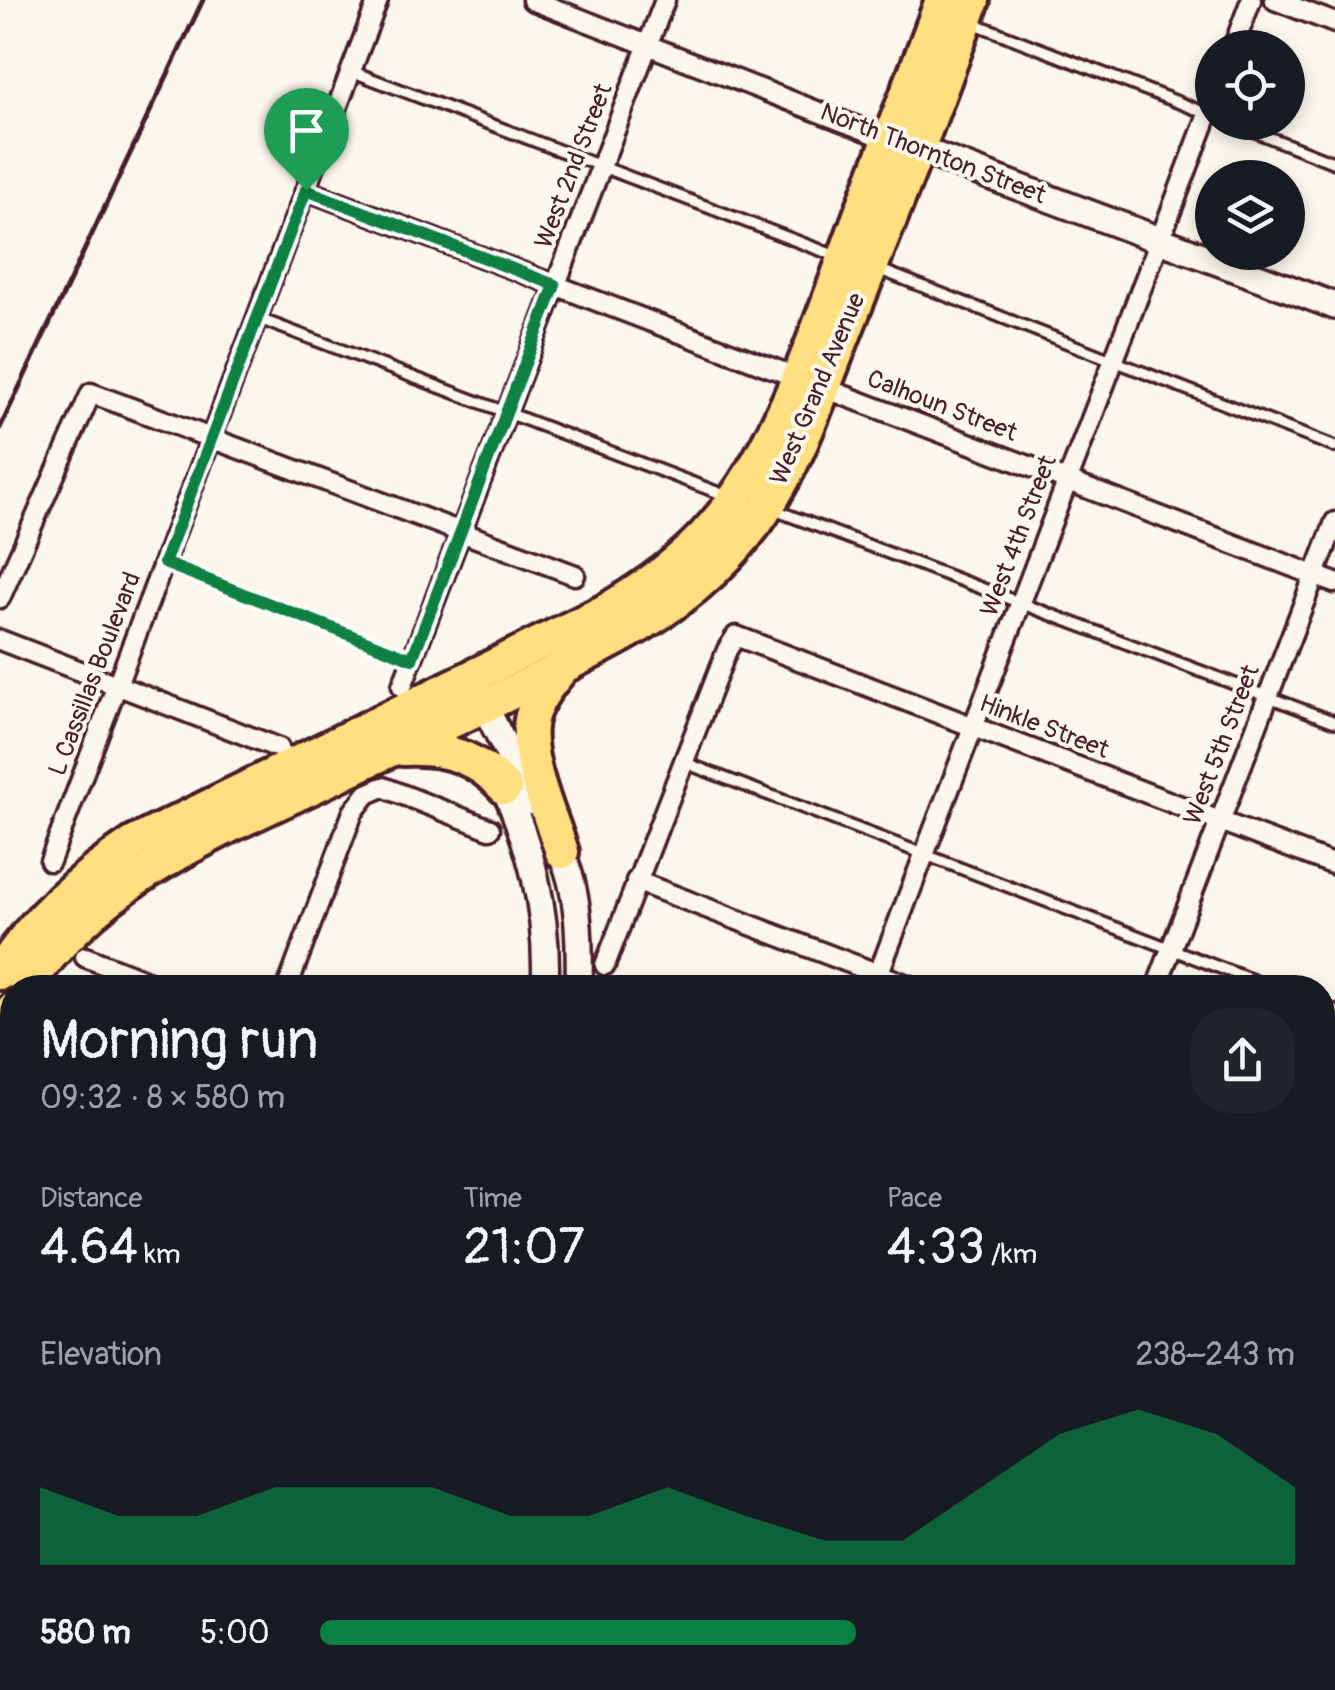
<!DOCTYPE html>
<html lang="en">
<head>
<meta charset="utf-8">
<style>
  body { margin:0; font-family:Pangolin,sans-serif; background:#20242c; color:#f1f3f6; height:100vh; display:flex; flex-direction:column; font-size:38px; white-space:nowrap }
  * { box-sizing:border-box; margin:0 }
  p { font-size:32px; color:#9ea1a6 }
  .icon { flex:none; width:55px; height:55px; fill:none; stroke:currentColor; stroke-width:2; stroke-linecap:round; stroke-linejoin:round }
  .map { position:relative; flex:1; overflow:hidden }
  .details { position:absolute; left:0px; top:975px; width:1335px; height:715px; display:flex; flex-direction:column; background:#171b24; border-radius:40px 40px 0 0; box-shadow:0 5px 15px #0003 }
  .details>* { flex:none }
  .controls { position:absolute; left:1195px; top:30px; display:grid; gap:20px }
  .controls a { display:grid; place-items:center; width:110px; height:110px; border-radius:50%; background:#171b24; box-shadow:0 5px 15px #0003; font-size:50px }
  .pin { position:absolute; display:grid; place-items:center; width:85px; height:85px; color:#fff; margin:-102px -42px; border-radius:50% 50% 50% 0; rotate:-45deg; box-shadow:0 0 10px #0007 }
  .pin .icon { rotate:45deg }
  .round { display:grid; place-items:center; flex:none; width:105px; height:105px; border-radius:40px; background:#20242c }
  .overview { display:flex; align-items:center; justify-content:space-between; height:170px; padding:0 40px }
  h1 { font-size:55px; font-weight:600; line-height:75px }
  .stats { display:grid; grid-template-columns:repeat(3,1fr); gap:15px; height:170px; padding:10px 40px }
  .stats div { display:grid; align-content:center }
  .stats b { font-size:50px; font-weight:600 }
  .stats small { font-size:28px; font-weight:400 }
  .stats p { font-size:28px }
  .chart { height:280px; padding:20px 40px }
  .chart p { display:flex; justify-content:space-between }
  .chart svg { width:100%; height:180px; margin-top:10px; fill:#0b8043; opacity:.7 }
  ul { padding:0 40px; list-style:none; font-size:32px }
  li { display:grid; grid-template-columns:160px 120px 1fr; align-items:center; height:75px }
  li i { height:25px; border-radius:12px; background:#0b8043 }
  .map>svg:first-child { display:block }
</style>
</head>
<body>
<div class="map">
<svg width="1335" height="1690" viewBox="0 0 1335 1690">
  <rect width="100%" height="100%" fill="#fbf7ec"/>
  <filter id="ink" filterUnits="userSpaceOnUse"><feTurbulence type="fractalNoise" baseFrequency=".01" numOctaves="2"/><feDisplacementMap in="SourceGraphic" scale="20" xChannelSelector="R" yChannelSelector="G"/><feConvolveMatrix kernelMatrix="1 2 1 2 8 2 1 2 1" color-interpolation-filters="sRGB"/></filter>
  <g filter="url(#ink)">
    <path fill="#f8e5d7" d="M0 1226 12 1230V1678H1003L998 1690H0Z"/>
    <g fill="#f2bba6" stroke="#4a1f2b" stroke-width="2.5">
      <path d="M0 1078 12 1081V1178L0 1173Z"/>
      <path d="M0 1529 12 1534V1598L0 1593Z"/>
      <path d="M173 1678H280L275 1690H168Z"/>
      <path d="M785 1678H791L821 1690H781Z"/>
    </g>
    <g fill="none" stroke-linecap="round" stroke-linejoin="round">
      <defs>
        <g id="lane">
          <path d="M973 23 1211 115"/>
          <path d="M351 71 836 256"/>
          <path d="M1230 122 1335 163"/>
          <path d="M878 269 1335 447"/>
          <path d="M257 318 727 496"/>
          <path d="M772 509 1335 722"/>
          <path d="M164 563 412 659"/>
          <path d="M683 762 1273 988"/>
          <path d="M1322 1006 1335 1011"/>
          <path d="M0 1069 12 1073"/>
          <path d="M0 1356 12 1360"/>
          <path d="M1322 1571 1335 1575"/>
          <path d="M0 1645 12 1650"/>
          <path d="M86 1678 119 1690"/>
          <path d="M838 1678 870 1690"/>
        </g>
        <g id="street">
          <path d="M532 0 888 139"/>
          <path d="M1275 0 1335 23"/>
          <path d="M1233 48 1251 0"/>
          <path d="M306 190 1335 583"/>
          <path d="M0 598 91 393 575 575"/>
          <path d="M0 640 279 748"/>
          <path d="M402 686 665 0"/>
          <path d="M50 861 378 0"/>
          <path d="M636 881 915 988"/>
          <path d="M85 957 164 988"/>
          <path d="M605 965 727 650 736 636 1335 865"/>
          <path d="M287 988 353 812 367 794 383 787 490 829"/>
          <path d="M873 988 1212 104"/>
          <path d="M1156 988 1335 522"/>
          <path d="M1322 1143 1335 1148"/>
          <path d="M0 1211 12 1215"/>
          <path d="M1322 1306 1335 1274"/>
          <path d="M1322 1431 1335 1436"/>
          <path d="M1221 1678 1253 1690"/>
          <path d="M20 1690 24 1678"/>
          <path d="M605 1690 610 1678"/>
          <path d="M888 1690 892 1678"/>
          <path d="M1176 1690 1181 1678"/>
        </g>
        <g id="secondary">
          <path d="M902 143 1335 306"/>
          <path d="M477 691 533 802"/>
          <path d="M497 771C530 842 549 909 545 988"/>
          <path d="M553 837C580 881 580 937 579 988"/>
          <path d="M0 1498 12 1503"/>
          <path d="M467 1678 500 1690"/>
          <path d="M309 1690 314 1678"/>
        </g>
        <g id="highway">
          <path d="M560 671C550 683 540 695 534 710 518 747 550 813 562 852"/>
          <path d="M403 749C446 747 476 757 505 788"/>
          <path d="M0 973C34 918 81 878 134 843L607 610C646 586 683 561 713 526 779 451 821 320 856 226 884 151 915 76 942 0"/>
          <path d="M26 988C98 878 224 829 338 775 432 730 528 687 620 637 675 607 720 571 758 520 799 463 821 392 847 327 890 219 935 110 973 0"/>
          <path d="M0 1034 12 1010"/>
        </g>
      </defs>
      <use href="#lane" stroke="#4a1f2b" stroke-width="16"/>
      <use href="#street" stroke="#4a1f2b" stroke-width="25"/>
      <use href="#secondary" stroke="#4a1f2b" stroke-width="32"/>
      <use href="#highway" stroke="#4a1f2b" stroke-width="40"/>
      <use href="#lane" stroke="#fbf7ec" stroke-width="9"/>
      <use href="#street" stroke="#fbf7ec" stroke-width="18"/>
      <use href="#secondary" stroke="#fbf7ec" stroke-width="25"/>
      <use href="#highway" stroke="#ffdf80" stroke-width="32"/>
      <path stroke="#4a1f2b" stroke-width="5" d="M0 428 203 0"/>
    </g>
  </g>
  <g fill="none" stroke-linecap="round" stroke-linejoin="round" filter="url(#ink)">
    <defs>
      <path id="route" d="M306 190 555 285 412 659 164 563Z"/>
    </defs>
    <use href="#route" stroke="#fff" stroke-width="20"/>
    <use href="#route" stroke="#0b8043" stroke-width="12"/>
  </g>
  <g text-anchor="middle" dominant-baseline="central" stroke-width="8" stroke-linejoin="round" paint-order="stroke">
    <g font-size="25" fill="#4a1f2b" stroke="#fbf7ec">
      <text transform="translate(933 154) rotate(21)">North Thornton Street</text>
      <text transform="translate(574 166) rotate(-69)">West 2nd Street</text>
      <text transform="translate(818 389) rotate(-67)">West Grand Avenue</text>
      <text transform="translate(942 406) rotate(21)">Calhoun Street</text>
      <text transform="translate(1019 536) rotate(-69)">West 4th Street</text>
      <text transform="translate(95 674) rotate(-69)">L Cassillas Boulevard</text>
      <text transform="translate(1044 727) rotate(21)">Hinkle Street</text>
      <text transform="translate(1222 745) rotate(-69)">West 5th Street</text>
    </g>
  </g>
</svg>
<div class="controls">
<a><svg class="icon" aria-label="locate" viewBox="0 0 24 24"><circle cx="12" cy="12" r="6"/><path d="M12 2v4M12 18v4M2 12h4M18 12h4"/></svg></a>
<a><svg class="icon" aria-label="layers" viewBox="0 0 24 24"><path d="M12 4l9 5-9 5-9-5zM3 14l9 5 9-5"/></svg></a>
</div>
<div class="pin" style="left:306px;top:190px;background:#1e9e55"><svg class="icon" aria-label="arrive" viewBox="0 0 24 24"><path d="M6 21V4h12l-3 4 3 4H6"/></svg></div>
<section class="details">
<div class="overview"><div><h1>Morning run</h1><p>09:32 · 8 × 580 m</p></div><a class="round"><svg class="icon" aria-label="share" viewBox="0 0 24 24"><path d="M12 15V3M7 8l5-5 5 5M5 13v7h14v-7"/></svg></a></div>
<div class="stats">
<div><p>Distance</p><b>4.64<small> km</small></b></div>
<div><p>Time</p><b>21:07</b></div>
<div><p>Pace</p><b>4:33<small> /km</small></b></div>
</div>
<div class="chart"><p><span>Elevation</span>238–243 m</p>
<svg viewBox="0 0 160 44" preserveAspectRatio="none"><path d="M0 44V25L10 32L20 32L30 25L40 25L50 25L60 32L70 32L80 25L90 32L100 38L110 38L120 25L130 12L140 6L150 12L160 25V44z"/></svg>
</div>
<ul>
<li><b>580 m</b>5:00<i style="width:55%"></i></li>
</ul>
</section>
</div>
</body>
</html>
